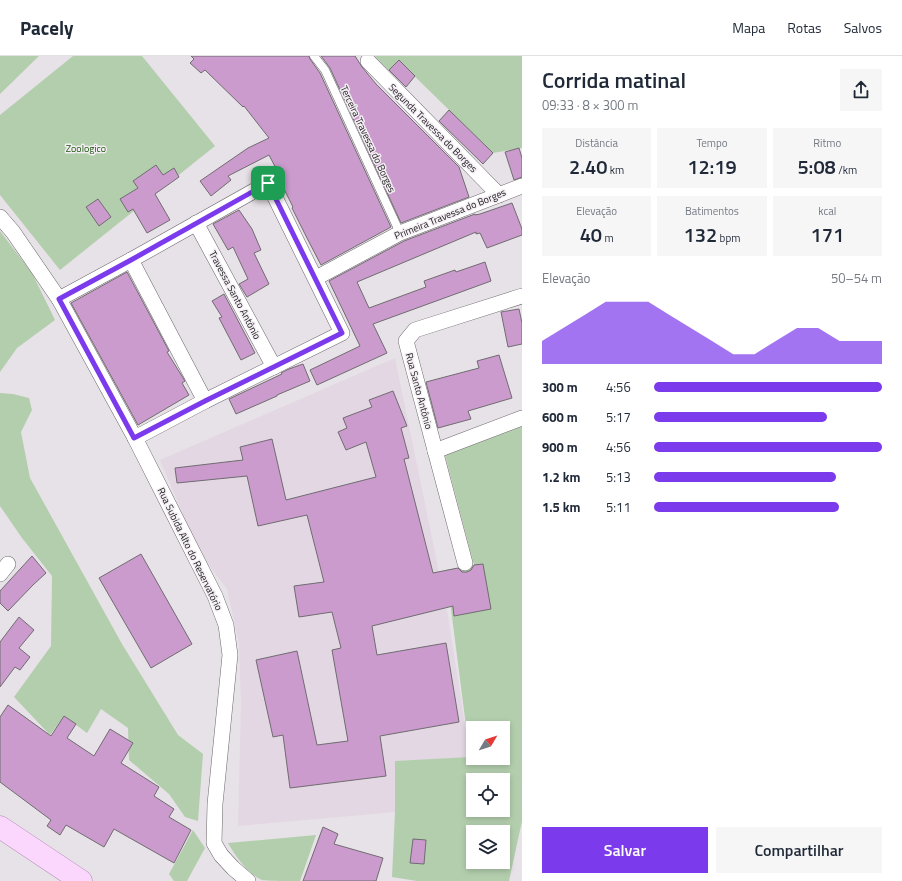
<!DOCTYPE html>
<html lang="pt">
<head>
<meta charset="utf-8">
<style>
  body { margin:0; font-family:"Titillium Web",sans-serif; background:#f6f6f7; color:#1f2937; height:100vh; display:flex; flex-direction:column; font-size:15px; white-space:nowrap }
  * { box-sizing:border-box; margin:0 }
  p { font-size:13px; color:#747a83 }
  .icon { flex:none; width:22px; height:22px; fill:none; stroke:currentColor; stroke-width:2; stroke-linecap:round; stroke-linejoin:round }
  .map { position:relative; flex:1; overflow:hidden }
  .details { display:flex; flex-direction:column; background:#fff; width:380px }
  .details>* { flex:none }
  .needle { width:26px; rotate:51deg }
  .controls { position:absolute; left:466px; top:665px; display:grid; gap:8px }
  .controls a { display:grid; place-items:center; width:44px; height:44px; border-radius:0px; background:#fff; box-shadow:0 2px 6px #0003; font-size:20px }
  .pin { position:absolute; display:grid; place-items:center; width:34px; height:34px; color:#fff; margin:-17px; border-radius:8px; box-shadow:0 2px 6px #0006 }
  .round { display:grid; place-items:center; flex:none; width:42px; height:42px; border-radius:0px; background:#f6f6f7 }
  .headline { display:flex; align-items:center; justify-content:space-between; height:68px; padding:0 20px }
  h1 { font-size:22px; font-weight:600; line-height:30px }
  .metrics { display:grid; grid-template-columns:repeat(3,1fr); gap:6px; height:68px; padding:4px 20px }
  .metrics div { display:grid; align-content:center; border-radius:0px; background:#f6f6f7; text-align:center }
  .metrics b { font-size:20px; font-weight:600 }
  .metrics small { font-size:11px; font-weight:400 }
  .metrics p { font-size:11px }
  .chart { height:112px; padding:8px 20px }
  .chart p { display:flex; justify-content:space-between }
  .chart svg { width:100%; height:72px; margin-top:4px; fill:#7c3aed; opacity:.7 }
  .primary-button { display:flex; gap:8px; margin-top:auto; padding:8px 20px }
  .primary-button a { flex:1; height:46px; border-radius:0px; background:#7c3aed; color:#fff; font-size:16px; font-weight:600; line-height:46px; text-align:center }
  .primary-button a+a { background:#f6f6f7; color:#1f2937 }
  ul { padding:0 20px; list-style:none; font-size:13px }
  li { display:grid; grid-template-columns:64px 48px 1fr; align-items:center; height:30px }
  li i { height:10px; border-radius:5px; background:#7c3aed }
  header { display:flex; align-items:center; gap:24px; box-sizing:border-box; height:56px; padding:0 20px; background:#fff; border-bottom:1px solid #e0e1e3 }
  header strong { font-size:19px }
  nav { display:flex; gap:22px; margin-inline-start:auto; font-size:14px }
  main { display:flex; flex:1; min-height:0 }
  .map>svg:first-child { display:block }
</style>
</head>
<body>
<header>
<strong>Pacely</strong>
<nav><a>Mapa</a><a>Rotas</a><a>Salvos</a></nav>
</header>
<main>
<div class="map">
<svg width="522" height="825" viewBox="0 0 522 825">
  <rect width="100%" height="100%" fill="#e7e2e7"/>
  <path fill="#e2d7e2" d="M395 302 448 560 470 702 395 705V756L238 770 241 647 239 587 227 533 199 496 160 404Z"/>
  <g fill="#b3cead" fill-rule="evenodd">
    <path d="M0 0H39L0 38Z"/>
    <path d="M73 0H142L215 90 60 214 0 139V59Z"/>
    <path d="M375 0H522V92L493 97 399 5 389 15Z"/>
    <path d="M0 175 32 217 55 264 17 292 0 316Z"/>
    <path d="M0 337 13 338 29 342 32 354 21 376 30 422 122 588 178 679 203 698 198 765 185 761 169 738 129 704 128 672 101 653 87 677 64 660 50 679 14 641 51 590 52 520 22 482 0 450Z"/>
    <path d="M522 370V765L509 825H417L392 821 395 756V705L470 701 446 514 474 509 445 399ZM473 672H503V702H473ZM473 724H503V754H473ZM473 776H503V806H473Z"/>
    <path d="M193 774 205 792 187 825H174L169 818Z"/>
    <path d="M316 779 300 825C292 825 267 825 262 824 248 818 235 800 228 787Z"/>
  </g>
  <g fill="#cb9bce" stroke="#706c70">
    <path d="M191 0H309L310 3 320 17 391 171 321 209 307 182 292 152 293 151 280 125 282 124 269 99 228 120 231 124 211 140 200 125 248 92 269 82 244 50 243 51 205 14 201 17 190 7 194 3Z"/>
    <path d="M321 0H355L362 11 376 28 459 111 469 141 401 167 330 12Z"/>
    <path d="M399 4 415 20 406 31 389 14Z"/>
    <path d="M449 54 493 97 483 108 439 65Z"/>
    <path d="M519 92 522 102V121L514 124 505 96Z"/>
    <path d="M156 109 163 119 174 112 179 121 155 138 170 164 147 177 133 153 128 156 120 143 138 132 133 125Z"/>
    <path d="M98 143 111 161 99 170 86 151Z"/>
    <path d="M512 147 522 173V179L487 192 480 177 476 178V176L357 226 369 252 426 231 424 225 455 214 456 216 485 206 491 225 373 268 387 297 317 329 310 314 360 290 329 225 404 185 475 158V159L480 158Z"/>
    <path d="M239 154 252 173 261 194 254 197 269 228 247 241 239 228 248 223 233 191 228 194 213 168Z"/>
    <path d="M127 216 169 295 167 296 185 325 182 327 189 339 138 369 71 247Z"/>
    <path d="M224 238 255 297 241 304 219 262 222 261 212 245Z"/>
    <path d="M519 253 522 267V288L508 291 501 256Z"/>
    <path d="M499 299 512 342 468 355 471 363 438 372 426 326 479 312 477 305Z"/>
    <path d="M303 308 310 325 277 339V340L236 358 229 343 282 318 281 317 289 313Z"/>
    <path d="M393 335 407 370 401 372 409 402 404 403 433 517 458 512 462 516H467L471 514 474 509 483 508 491 553 454 560 453 550 372 570 377 599 446 587 459 666 380 680 386 720 290 732 283 679 273 681 256 604 297 595 317 689 348 685 332 594 341 592 332 556 299 561 294 530 324 526 307 459 258 470 247 420 177 427 175 412 243 404 240 391 272 383 286 444 376 421 366 386 346 394 338 376 347 372 343 362 372 351 369 344Z"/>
    <path d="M141 498 192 588 151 612 99 522Z"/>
    <path d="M32 500 46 517 33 529 8 555 0 547V535Z"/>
    <path d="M19 561 34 574 19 592 30 601 20 614 15 611 0 631V586Z"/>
    <path d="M8 649 51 680 64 660 76 668 67 682 94 700 110 673 133 687 121 707 159 731 154 740 174 753 169 761 191 774 174 807 114 773 104 791 66 769 60 779 47 770 51 764 0 726V661Z"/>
    <path d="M323 771 338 778 334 788 383 802 376 825H303Z"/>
    <path d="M413 783 426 784 424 808 410 807Z"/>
  </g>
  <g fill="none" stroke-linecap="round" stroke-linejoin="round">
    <defs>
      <path id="service" d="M314 0 325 14 400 177"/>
      <g id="minor">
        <path d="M368 5 499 139"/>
        <path d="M0 161 13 176 59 243 135 382 215 540 226 569 230 599 215 748 214 787 221 799 233 812 248 825"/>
        <path d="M196 167 274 311"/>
        <path d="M131 204 205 345"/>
        <path d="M316 222 400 177 522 130"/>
        <path d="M59 243 131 204 268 127 342 277 205 345 135 382"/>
        <path d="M435 395 522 362"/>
        <path d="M465 507 406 285 415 274 522 240"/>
        <path d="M0 518 8 508"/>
      </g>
      <path id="primary" d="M0 771 81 825"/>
    </defs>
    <use href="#service" stroke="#6c676c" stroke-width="9"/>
    <use href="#minor" stroke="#6c676c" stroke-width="16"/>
    <use href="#primary" stroke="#ae84b0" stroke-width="23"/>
    <use href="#service" stroke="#fff" stroke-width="8"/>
    <use href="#minor" stroke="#fff" stroke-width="15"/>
    <use href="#primary" stroke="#fbd6fd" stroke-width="22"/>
  </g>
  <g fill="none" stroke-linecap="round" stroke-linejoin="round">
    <defs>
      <path id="route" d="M268 127 342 277 205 345 134 382 59 243 131 204Z"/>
    </defs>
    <use href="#route" stroke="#fff" stroke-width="8"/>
    <use href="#route" stroke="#7c3aed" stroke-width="5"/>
  </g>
  <g text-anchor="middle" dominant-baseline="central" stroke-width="3" stroke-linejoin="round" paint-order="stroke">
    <g font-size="10" fill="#232123" stroke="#f4eff4">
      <text transform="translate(433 72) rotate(45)">Segunda Travessa do Borges</text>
      <text transform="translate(368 83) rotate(65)">Terceira Travessa do Borges</text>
      <text transform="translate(450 158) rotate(-22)">Primeira Travessa do Borges</text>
      <text transform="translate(235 239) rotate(62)">Travessa Santo Antônio</text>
      <text transform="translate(419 335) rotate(75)">Rua Santo Antônio</text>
      <text transform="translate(190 493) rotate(64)">Rua Subida Alto do Reservatório</text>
    </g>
    <g font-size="10" fill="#1c550b" stroke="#f4eff4">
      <text x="86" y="92">Zoologico</text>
    </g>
  </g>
</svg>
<div class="controls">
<a><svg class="needle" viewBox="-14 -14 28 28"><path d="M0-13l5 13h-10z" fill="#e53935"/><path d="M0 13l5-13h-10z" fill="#747a83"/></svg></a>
<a><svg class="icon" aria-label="locate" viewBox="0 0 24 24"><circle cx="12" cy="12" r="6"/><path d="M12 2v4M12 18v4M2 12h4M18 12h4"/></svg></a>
<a><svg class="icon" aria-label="layers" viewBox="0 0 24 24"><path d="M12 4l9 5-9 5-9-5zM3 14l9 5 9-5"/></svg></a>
</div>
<div class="pin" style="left:268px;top:127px;background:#1e9e55"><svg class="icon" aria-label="arrive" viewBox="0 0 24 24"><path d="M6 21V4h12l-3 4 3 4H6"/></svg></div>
</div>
<section class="details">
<div class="headline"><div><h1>Corrida matinal</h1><p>09:33 · 8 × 300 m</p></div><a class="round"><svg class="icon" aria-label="share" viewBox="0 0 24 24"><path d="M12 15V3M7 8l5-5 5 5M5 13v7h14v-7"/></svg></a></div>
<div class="metrics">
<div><p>Distância</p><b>2.40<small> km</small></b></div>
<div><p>Tempo</p><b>12:19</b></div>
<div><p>Ritmo</p><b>5:08<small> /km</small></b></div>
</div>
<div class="metrics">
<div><p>Elevação</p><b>40<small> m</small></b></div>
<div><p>Batimentos</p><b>132<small> bpm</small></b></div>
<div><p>kcal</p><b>171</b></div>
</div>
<div class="chart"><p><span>Elevação</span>50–54 m</p>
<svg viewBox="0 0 160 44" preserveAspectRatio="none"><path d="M0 44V30L10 22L20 14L30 6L40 6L50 6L60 14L70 22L80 30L90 38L100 38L110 30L120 22L130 22L140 30L150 30L160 30V44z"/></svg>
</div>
<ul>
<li><b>300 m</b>4:56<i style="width:100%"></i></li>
<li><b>600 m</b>5:17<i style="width:76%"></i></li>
<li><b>900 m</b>4:56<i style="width:100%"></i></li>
<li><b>1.2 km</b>5:13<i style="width:80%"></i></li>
<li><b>1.5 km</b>5:11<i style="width:81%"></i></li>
</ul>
<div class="primary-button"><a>Salvar</a><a>Compartilhar</a></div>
</section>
</main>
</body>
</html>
